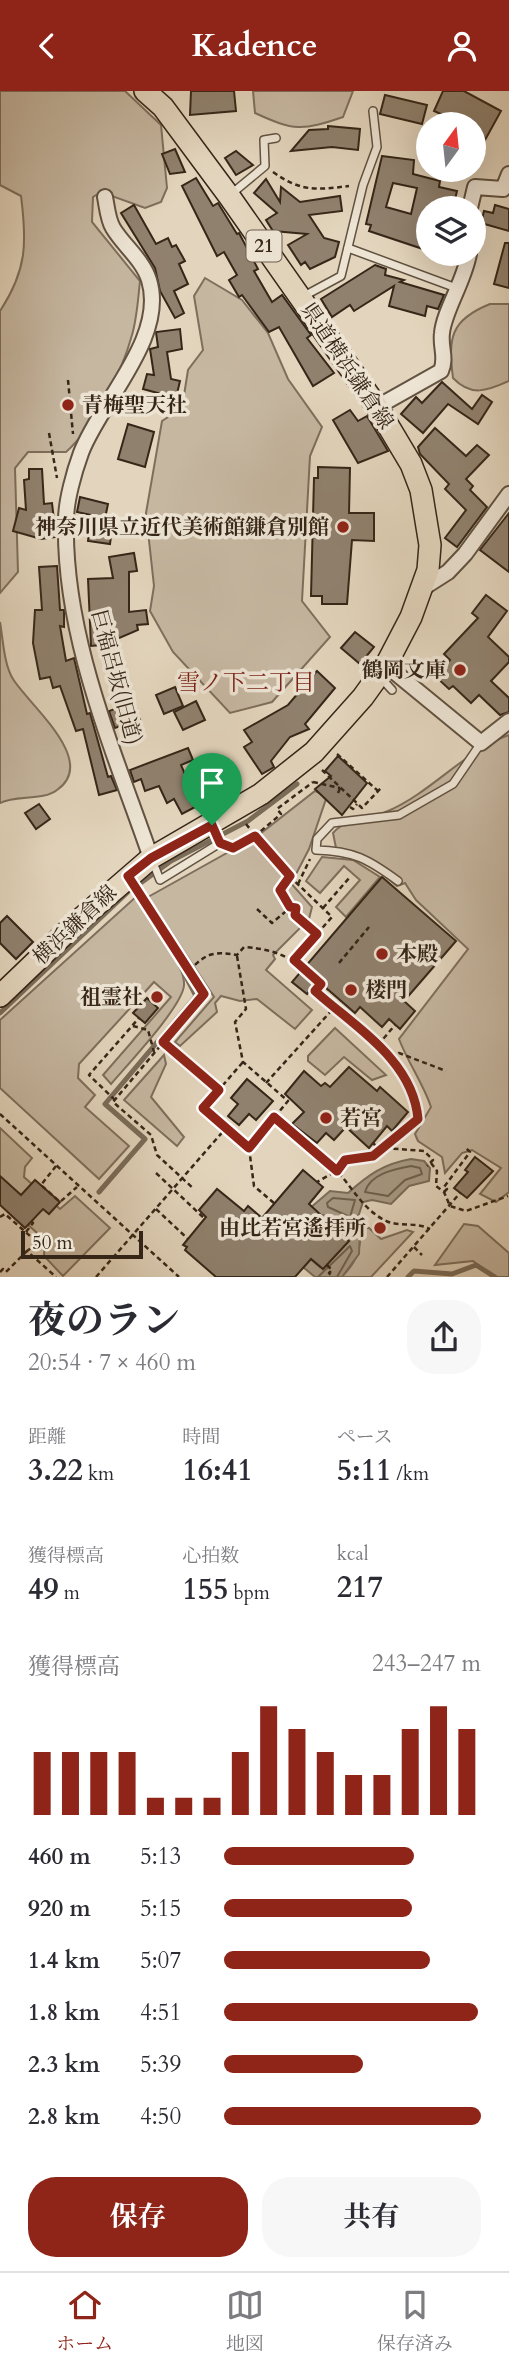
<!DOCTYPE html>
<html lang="ja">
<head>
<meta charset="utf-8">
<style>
  body { margin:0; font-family:Cardo,"Noto Serif JP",serif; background:#f7f7f7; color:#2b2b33; height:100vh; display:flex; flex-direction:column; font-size:26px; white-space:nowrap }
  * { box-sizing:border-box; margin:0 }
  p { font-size:23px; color:#7c7c81 }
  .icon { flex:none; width:38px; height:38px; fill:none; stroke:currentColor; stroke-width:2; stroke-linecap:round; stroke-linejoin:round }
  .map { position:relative; height:1186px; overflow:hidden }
  .panel { display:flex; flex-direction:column; background:#fff; flex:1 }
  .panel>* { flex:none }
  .needle { width:46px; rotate:15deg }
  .buttons { position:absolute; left:416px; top:21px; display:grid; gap:14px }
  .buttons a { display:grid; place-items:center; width:70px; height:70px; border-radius:50%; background:#fff; box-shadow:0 7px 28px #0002; font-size:35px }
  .scale { position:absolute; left:21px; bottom:18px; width:122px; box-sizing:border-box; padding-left:7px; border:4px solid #362618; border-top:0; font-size:19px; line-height:24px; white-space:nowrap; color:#362618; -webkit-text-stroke:5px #ede4d4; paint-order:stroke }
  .pin { position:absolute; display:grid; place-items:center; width:60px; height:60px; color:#fff; margin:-72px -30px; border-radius:50% 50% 50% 0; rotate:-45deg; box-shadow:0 0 7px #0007 }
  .pin .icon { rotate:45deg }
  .round { display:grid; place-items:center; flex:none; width:74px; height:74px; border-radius:28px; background:#f7f7f7 }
  .headline { display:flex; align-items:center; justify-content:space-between; height:119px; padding:0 28px }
  h1 { font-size:38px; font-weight:700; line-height:52px }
  .stats { display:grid; grid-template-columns:repeat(3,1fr); gap:10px; height:119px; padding:7px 28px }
  .stats div { display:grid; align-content:center }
  .stats b { font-size:30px; font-weight:700 }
  .stats small { font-size:19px; font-weight:400 }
  .stats p { font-size:19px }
  .chart { height:196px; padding:14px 28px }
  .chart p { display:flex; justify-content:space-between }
  .chart svg { width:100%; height:126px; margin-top:7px; stroke:#8f2418; stroke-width:6 }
  .button { display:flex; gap:14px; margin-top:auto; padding:14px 28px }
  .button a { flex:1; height:80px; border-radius:28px; background:#8f2418; color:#fff; font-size:28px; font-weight:700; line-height:80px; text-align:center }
  .button a+a { background:#f7f7f7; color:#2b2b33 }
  ul { padding:0 28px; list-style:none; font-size:23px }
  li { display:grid; grid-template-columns:112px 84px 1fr; align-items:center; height:52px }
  li i { height:18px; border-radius:9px; background:#8f2418 }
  header { display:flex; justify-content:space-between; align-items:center; height:91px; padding:0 28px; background:#8f2418; color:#fff; font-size:32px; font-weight:700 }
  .tab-bar { display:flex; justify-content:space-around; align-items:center; height:98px; border-top:2px solid #e1e1e2; background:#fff; font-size:19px; color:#7c7c81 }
  .tab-bar a { display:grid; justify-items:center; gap:4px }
  .tab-bar .current { color:#8f2418 }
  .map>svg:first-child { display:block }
</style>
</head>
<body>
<header><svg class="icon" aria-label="back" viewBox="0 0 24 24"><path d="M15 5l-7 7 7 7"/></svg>Kadence<svg class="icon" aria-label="person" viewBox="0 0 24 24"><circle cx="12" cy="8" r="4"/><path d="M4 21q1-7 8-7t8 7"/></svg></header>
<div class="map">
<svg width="509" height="1186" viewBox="0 0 509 1186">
  <rect width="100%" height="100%" fill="#e3d5bd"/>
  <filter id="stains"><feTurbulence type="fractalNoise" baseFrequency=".00286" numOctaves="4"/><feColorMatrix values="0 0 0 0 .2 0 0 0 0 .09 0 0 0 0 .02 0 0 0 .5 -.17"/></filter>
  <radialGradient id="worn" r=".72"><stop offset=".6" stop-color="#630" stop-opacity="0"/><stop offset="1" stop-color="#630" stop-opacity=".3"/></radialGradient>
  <g fill="#c6b7a1" stroke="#7e6e5c" stroke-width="2">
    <path d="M0 0H125L161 34 167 97 161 111 145 117 101 101 93 106 92 131 140 190C138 208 137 227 132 244 122 281 94 336 66 361H28L15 377 18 481 0 502V220C27 179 27 152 21 105L0 94Z"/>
    <path d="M253 0H353L343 26C302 40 294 40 255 22Z"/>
    <path d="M205 187 242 209 268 242 288 288 322 336 310 365 302 510 330 546 272 611 230 622 173 561 150 520 154 495 146 422 162 330 182 317 188 279 203 259 194 205Z"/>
    <path d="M490 213H509V290C487 300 471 306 453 287 448 247 450 229 490 213Z"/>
    <path d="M0 531C3 548 4 574 13 588 29 614 99 670 57 699 43 710 16 704 0 712Z"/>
    <path d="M509 644V1101L496 1111 480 1103 501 1077 472 1059 462 1062 445 1082 442 1066 418 1050 415 1043 431 1016C423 992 408 972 399 948L468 858 416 809 405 792 397 795 366 769 337 762 333 742C347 726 369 729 388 720 432 701 464 660 509 644Z"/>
    <path d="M315 700 327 705 309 758 295 785 260 743Z"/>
    <path d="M252 748 312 816 309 828 273 864 275 868 266 879 312 919 295 938 257 908 240 910 221 905 215 912 217 921 180 955 175 951 214 906 148 806Z"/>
    <path d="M322 766 353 769 380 786 346 826 336 816 360 789 344 775 320 802 306 790Z"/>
    <path d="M138 804C151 825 185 870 184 894 183 915 127 974 111 993L103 984 171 906 154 891 79 973 78 987 95 1004 85 1016 129 1055 99 1088 0 997V929Z"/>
    <path d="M335 937 386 984 372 989 344 966 325 984 308 970V965Z"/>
    <path d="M164 964 166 973 151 1006 184 1046 177 1055 124 1009Z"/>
    <path d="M0 1037 32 1067 25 1076 24 1086 60 1118 75 1105 110 1137 63 1185 44 1165 45 1149 0 1109Z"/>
    <path d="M464 1133 478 1135 509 1162V1186H494L473 1170 435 1174Z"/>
    <path d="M361 1136 369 1137 381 1148 407 1139 413 1141 371 1186H341C357 1172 361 1157 361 1136Z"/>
  </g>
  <path fill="#a89a85" stroke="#7a6c59" stroke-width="2" d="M411 1068 424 1070 430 1077 429 1090 409 1095 391 1113 372 1109 363 1111 357 1129 360 1140 359 1163 342 1186H315L303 1176 289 1150 320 1176C337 1156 366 1123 316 1124L309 1118 330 1100 348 1102C368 1084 383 1073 411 1068Z"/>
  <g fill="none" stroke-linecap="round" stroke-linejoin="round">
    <g stroke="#6f604e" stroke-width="2">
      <path d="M411 1075 420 1077 422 1083 405 1089 388 1105 365 1101C370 1083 394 1078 411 1075Z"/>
      <path d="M333 1107 355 1109 350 1126 328 1116 327 1112Z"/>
      <path d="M318 1186 350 1155 352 1160 337 1186"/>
    </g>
    <g stroke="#7a6c59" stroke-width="5">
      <path d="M142 791 171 770 248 730 297 693"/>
      <path d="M0 922 130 799"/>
      <path d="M99 1101 145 1048 105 1013 196 905 181 876"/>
      <path d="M408 1186 414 1180 452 1183 476 1174 495 1186"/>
    </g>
  </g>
  <g fill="#90816e" stroke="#362618" stroke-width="2" fill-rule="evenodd">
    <path d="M191 0H234L236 20 190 24Z"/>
    <path d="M443 0H464L501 20 474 69V33H463L434 20Z"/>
    <path d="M385 4 427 14 422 33 380 23Z"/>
    <path d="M328 35 360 38 358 59 332 56 291 60 309 39 328 38Z"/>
    <path d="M175 58 185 81 170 83 162 63Z"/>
    <path d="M236 60 253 74 236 84 225 67Z"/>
    <path d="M382 65 414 69 413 83 440 90 439 96 457 100 453 117H429V160L369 140 371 134 366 133ZM393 92 417 97 411 123 386 116Z"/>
    <path d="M196 87 213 115 218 112 237 143 239 142 258 178 254 180 272 211 282 204 311 244 307 247 334 282 313 295 279 236 269 241 242 204 239 206 229 189 237 184 224 161 217 165 182 95Z"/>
    <path d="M266 88 280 111 281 96 300 111 340 105 342 120 309 124 324 147 339 151 335 166 310 178 305 171 301 174 288 154 307 143 273 140 266 129 277 122 254 102Z"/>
    <path d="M134 114 156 153 168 147 172 156 176 154 185 170 179 173 188 193 174 200 184 222 175 227 160 200 155 177 121 122Z"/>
    <path d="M495 114 509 118V140L481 132 484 120 493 122Z"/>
    <path d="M505 152H509V197L494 193Z"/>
    <path d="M375 174 386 178 385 184 404 189 400 191 444 204 438 218 427 215 425 225 389 215 394 195 354 220 350 214 332 226 321 208Z"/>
    <path d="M180 238 182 258 167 261 171 288 180 290 176 307 143 298 147 283 154 284 150 258 158 256 156 241Z"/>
    <path d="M442 291 472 318 482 304 492 311 478 333 448 313 423 342 401 323 416 306 422 312Z"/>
    <path d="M350 319 358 330 367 325 388 360 358 372 333 329Z"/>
    <path d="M128 333 154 341 145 376 118 368Z"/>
    <path d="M435 337 466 365 477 354 489 364 466 388 473 395 470 399 487 416 457 456 445 447 466 419 445 398 449 393 420 363 418 356Z"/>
    <path d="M318 376 350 377 349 422H374V450L352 449 347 513H322V505H311L314 387H318Z"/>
    <path d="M29 378H42L44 413 52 412 56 446 41 448 13 440 19 417 26 419 24 389 29 388Z"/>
    <path d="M80 406 108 413 103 437 112 438 110 453 88 450 91 424 77 421Z"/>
    <path d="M509 422V481L480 459Z"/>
    <path d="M134 462 137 480 129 481V521L146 519 148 533 137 534 138 539 112 550 113 553 91 555 88 488 113 487 109 466Z"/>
    <path d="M57 475 60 519H64V536L60 535 66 570 74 567 87 623 90 622 108 686 111 685 117 699 99 704 83 638 76 640 60 595 53 597 50 586 40 588 33 552 35 519H42L39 476Z"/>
    <path d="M486 504 507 520 488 546 509 566V571L491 590 509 607V621L500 624 479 604 471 612 453 595 449 598 435 585 450 569 444 563 478 527 472 522Z"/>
    <path d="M355 541 374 556 360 573 341 557Z"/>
    <path d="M317 580 335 597 305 633 309 638 290 646 271 670 274 676 262 683 244 656 252 651 244 639 288 614Z"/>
    <path d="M175 596 183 615 164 623 156 604Z"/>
    <path d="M196 610 205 629 183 639 174 621Z"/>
    <path d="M134 611 140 628 115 637 109 620Z"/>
    <path d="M188 657 193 669 181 674 193 702 203 696 213 714 201 720 195 716 182 723 174 708 167 712 159 695 145 700 141 688 134 691 130 679Z"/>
    <path d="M338 665 367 692 342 724 315 698 331 685 325 680Z"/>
    <path d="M39 713 50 728 36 738 25 722Z"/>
    <path d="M382 786 456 850 404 910 415 920 400 938 389 928 382 936 360 916 355 922 318 890 307 903 292 891Z"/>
    <path d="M7 825 33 851 16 868 0 852V832Z"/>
    <path d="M147 907 158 917 145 932 133 922Z"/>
    <path d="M349 976 377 1000 380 996 408 1021 392 1040 387 1035 369 1057 346 1036 334 1049 326 1042 317 1052 292 1033 304 1021 285 1003 304 980 321 995 325 992 330 996Z"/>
    <path d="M247 988 273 1010 256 1029 249 1023 239 1034 228 1025 238 1013 231 1007Z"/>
    <path d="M475 1066 493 1080 467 1107 454 1097 468 1081 465 1079Z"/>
    <path d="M303 1079 323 1096 309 1113 349 1150 323 1178 311 1168 295 1186H216L185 1159 187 1156 183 1154 206 1126 199 1119 217 1098 244 1120 248 1115 262 1127Z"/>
    <path d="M0 1085 21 1104 35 1089 60 1111 49 1123 43 1118 25 1137 0 1114Z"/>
  </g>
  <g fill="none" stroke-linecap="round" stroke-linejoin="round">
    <defs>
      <g id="lane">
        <path d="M230 104 265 75 264 49 276 47"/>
        <path d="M348 157 459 198"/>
        <path d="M304 205 341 185 363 94 377 56 373 20"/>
        <path d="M381 587 392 599"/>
        <path d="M152 769 160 789 220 752 212 735"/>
        <path d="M398 790C368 768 354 760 316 759L317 748 332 732 399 724 453 693 481 652"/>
      </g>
      <g id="street">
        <path d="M105 106C107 116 108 129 113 137 123 154 143 169 149 189 167 247 100 311 81 362 74 381 66 410 66 429 63 545 114 660 151 767"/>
        <path d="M470 117 475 96 503 98 509 83"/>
        <path d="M377 316 441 280C447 267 440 256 442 242 444 220 464 191 469 163"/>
        <path d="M423 497 448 481 465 463 509 403"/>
        <path d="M386 574 481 652 509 630"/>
      </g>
      <path id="primary" d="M0 905 77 831 151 767 261 703 314 661 363 606 386 574 411 526 428 479 430 454 421 399 411 373 377 316 229 105 163 16 145 0"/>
    </defs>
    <use href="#lane" stroke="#615241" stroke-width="10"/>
    <use href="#street" stroke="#615241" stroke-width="18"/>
    <use href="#primary" stroke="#362618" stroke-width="24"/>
    <g stroke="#362618" stroke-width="2.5" stroke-dasharray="5 3.5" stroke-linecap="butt">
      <path d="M273 81C301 101 316 99 349 95"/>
      <path d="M68 289 73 343"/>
      <path d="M49 342 57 387"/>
      <path d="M337 663 378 700"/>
      <path d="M322 679 362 717 381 697"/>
      <path d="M313 691 340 697"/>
      <path d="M338 702 341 695"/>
      <path d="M350 716 353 718 357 713"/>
      <path d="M246 733 282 778 332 826 294 869"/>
      <path d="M231 756 255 745 281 723 277 718 313 691"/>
      <path d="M298 793 310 768"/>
      <path d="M140 802 204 903 113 1011 151 1044 157 1064 194 1098"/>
      <path d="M291 816 296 817 295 824 317 843"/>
      <path d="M323 817 350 786"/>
      <path d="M257 818 272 832 291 816 280 795 290 785"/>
      <path d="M237 865 246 918 235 931 243 971 288 1010 249 1057 203 1017 243 971"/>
      <path d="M296 871 293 875 312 891 315 888"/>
      <path d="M339 872 369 836"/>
      <path d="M189 880C206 862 213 860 237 864L244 856C281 859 294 868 321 893L315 900C355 936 413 969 418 1028L373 1065 345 1069 336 1080 317 1091"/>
      <path d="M321 905 328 898"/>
      <path d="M347 927 353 920"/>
      <path d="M133 935 148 939 154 961"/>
      <path d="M163 951 219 999"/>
      <path d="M378 954 395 934"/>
      <path d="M392 968 399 962 446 980"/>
      <path d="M266 992 341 909"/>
      <path d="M115 1009 89 984 139 927"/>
      <path d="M0 1023 179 1186"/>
      <path d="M274 1026C295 1043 317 1060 336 1079 353 1097 362 1117 384 1129 399 1137 415 1130 430 1138"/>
      <path d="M373 1052 380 1059"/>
      <path d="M249 1057 254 1095 274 1112"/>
      <path d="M385 1057 424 1060 433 1069 427 1075"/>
      <path d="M431 1072 437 1080 436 1095 444 1101 450 1115 466 1120 508 1105"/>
      <path d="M56 1075 41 1094 60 1111 77 1096"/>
      <path d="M156 1082 205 1128"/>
      <path d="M444 1101 447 1098 444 1096 470 1061 465 1056"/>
      <path d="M156 1118 188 1148"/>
      <path d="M0 1126 5 1123 38 1152 27 1160 56 1186"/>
      <path d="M26 1141 33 1132 31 1130"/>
      <path d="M414 1156 422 1164"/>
      <path d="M327 1174 332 1179 329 1182 333 1186"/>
      <path d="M0 1181 3 1178 6 1181 27 1160"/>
      <path d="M96 1186 226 1037"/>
      <path d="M387 1186 460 1102"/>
    </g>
    <use href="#lane" stroke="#ede4d4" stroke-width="7"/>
    <use href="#street" stroke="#ede4d4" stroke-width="14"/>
    <use href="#primary" stroke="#e3d5bd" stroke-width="21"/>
  </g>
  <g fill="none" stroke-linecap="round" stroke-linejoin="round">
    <defs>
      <path id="route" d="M212 734 220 752 233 757 255 745 290 785 280 799 290 816 296 817 295 824 317 843 294 869 321 893 315 900C355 936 413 969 418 1028L373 1065 345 1069 337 1080 274 1026 249 1057 203 1017 219 999 163 951 204 903 128 785 151 767Z"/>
    </defs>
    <use href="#route" stroke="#fff" stroke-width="14"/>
    <use href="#route" stroke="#8f2418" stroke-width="9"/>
  </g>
  <g fill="#8f2418" stroke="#ede4d4" stroke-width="2.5">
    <circle cx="68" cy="314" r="7"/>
    <circle cx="343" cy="436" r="7"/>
    <circle cx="460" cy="579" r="7"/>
    <circle cx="382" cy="863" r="7"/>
    <circle cx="351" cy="899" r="7"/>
    <circle cx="157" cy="906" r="7"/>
    <circle cx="326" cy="1027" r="7"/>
    <circle cx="380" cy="1137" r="7"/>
  </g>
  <g text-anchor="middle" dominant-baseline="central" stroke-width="7" stroke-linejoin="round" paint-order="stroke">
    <rect fill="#ede4d4" stroke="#6d5f50" stroke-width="2" x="246.5" y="139.5" width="35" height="31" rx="5"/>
    <g font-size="19" font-weight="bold" fill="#362618">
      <text x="264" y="155">21</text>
    </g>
    <g font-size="21" fill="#362618" stroke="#ede4d4">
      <text transform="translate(347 275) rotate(56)">県道横浜鎌倉線</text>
      <text transform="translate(116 586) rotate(75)">巨福呂坂(旧道)</text>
      <text transform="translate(75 834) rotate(-43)">横浜鎌倉線</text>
    </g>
    <g font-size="21" font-weight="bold" fill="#362618" stroke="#ede4d4" text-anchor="start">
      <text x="82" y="314">青梅聖天社</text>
      <text x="329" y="436" text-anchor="end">神奈川県立近代美術館鎌倉別館</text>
      <text x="446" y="579" text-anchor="end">鶴岡文庫</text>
      <text x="396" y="863">本殿</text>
      <text x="365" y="899">楼門</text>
      <text x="143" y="906" text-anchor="end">祖霊社</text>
      <text x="340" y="1027">若宮</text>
      <text x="366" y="1137" text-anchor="end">由比若宮遙拝所</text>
    </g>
    <g font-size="23" fill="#7a1f14" stroke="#ede4d4">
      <text x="246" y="591">雪ノ下二丁目</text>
    </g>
  </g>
  <rect width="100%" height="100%" filter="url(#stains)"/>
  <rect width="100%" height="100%" fill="url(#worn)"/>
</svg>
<div class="buttons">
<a><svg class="needle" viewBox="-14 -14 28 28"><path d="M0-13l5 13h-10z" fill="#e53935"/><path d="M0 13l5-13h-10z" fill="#7c7c81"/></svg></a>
<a><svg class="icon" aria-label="layers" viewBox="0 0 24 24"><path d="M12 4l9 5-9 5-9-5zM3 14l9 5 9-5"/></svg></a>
</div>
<div class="scale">50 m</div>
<div class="pin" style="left:212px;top:734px;background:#1e9e55"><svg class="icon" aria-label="arrive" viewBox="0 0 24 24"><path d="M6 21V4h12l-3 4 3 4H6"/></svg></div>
</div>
<section class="panel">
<div class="headline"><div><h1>夜のラン</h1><p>20:54 · 7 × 460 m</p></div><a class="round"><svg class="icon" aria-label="share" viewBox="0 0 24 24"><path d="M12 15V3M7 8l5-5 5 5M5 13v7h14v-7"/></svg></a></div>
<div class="stats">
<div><p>距離</p><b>3.22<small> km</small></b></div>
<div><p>時間</p><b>16:41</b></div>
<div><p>ペース</p><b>5:11<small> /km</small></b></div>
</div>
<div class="stats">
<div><p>獲得標高</p><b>49<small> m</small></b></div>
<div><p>心拍数</p><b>155<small> bpm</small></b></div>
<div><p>kcal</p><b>217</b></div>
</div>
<div class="chart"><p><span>獲得標高</span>243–247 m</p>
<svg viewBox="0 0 160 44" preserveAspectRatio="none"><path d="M5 44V22M15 44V22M25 44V22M35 44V22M45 44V38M55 44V38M65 44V38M75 44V22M85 44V6M95 44V14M105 44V22M115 44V30M125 44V30M135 44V14M145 44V6M155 44V14"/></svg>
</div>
<ul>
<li><b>460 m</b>5:13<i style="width:74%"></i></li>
<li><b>920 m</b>5:15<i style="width:73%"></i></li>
<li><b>1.4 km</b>5:07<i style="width:80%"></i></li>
<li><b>1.8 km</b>4:51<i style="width:99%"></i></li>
<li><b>2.3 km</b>5:39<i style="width:54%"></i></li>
<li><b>2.8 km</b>4:50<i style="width:100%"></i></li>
</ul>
<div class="button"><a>保存</a><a>共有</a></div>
</section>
<nav class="tab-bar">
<a class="current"><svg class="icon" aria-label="home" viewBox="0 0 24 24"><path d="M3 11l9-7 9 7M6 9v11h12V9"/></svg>ホーム</a>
<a><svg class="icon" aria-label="map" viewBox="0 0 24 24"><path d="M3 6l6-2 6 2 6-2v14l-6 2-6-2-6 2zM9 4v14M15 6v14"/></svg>地図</a>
<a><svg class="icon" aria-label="saved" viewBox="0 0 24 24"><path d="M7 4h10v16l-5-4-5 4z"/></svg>保存済み</a>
</nav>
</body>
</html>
